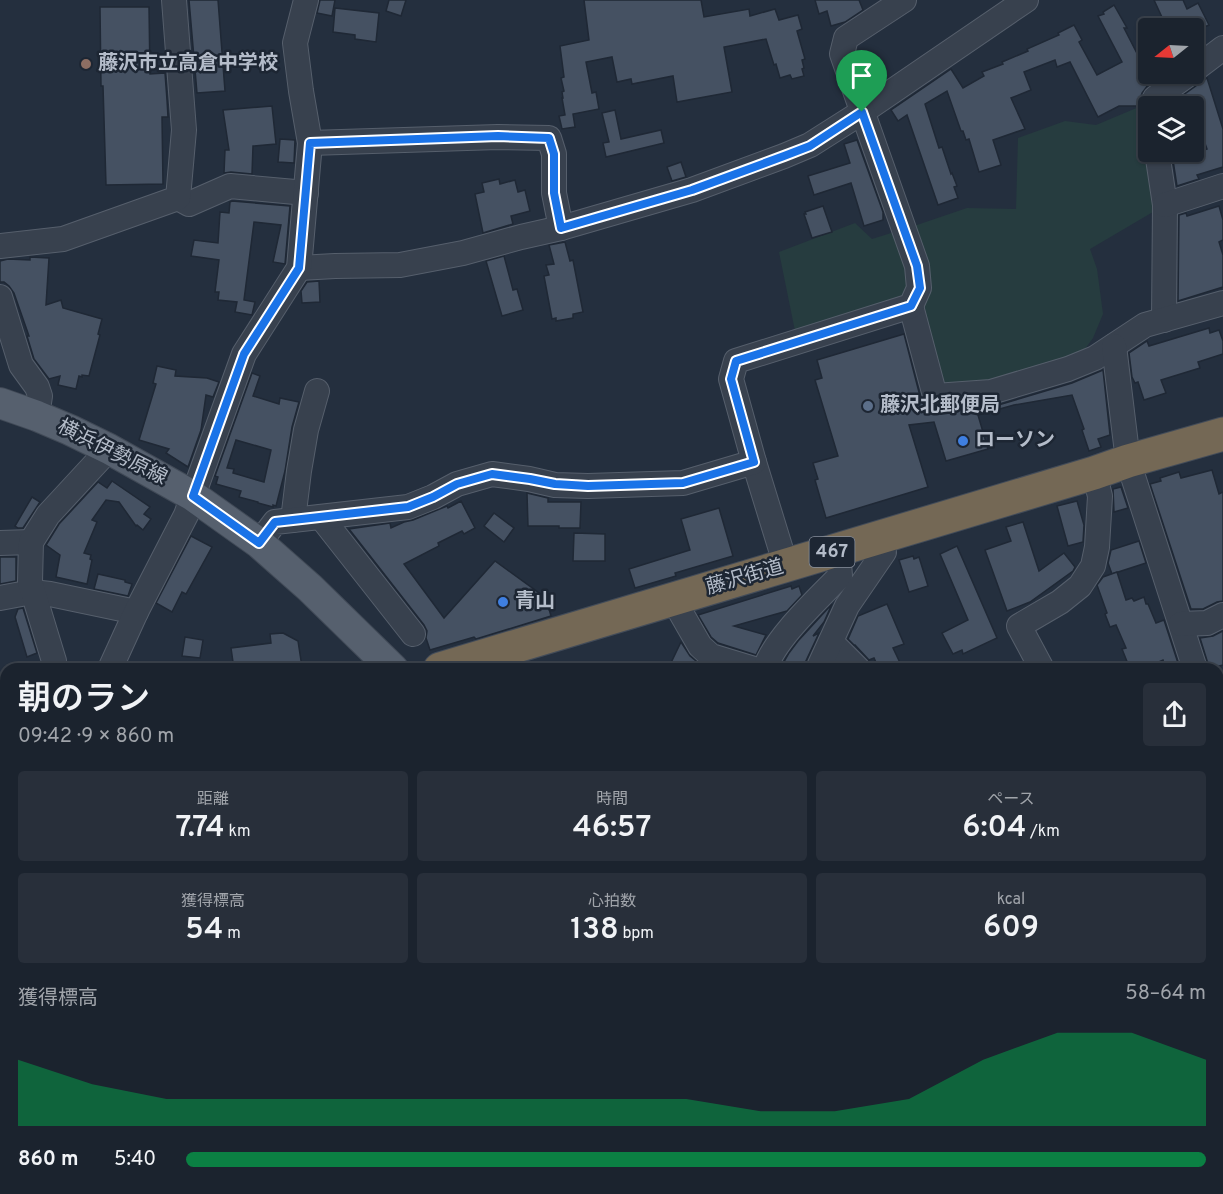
<!DOCTYPE html>
<html lang="ja">
<head>
<meta charset="utf-8">
<style>
  body { margin:0; font-family:Overpass,"Noto Sans JP",sans-serif; background:#282f3a; color:#f1f3f6; height:100vh; display:flex; flex-direction:column; font-size:22px; white-space:nowrap }
  * { box-sizing:border-box; margin:0 }
  p { font-size:20px; color:#a0a4aa }
  .icon { flex:none; width:33px; height:33px; fill:none; stroke:currentColor; stroke-width:2; stroke-linecap:round; stroke-linejoin:round }
  .map { position:relative; flex:1; overflow:hidden }
  .panel { position:absolute; left:0px; top:663px; width:1224px; height:531px; display:flex; flex-direction:column; background:#1b232e; border-radius:18px 18px 0 0; box-shadow:0 2px 4px #0004,0 0 0 2px #39404a }
  .panel>* { flex:none }
  .needle { width:39px; rotate:252deg }
  .buttons { position:absolute; left:1138px; top:18px; display:grid; gap:12px }
  .buttons a { display:grid; place-items:center; width:66px; height:66px; border-radius:6px; background:#1b232e; box-shadow:0 2px 4px #0004,0 0 0 2px #39404a; font-size:30px }
  .pin { position:absolute; display:grid; place-items:center; width:51px; height:51px; color:#fff; margin:-62px -26px; border-radius:50% 50% 50% 0; rotate:-45deg; box-shadow:0 0 6px #0007 }
  .pin .icon { rotate:45deg }
  .round { display:grid; place-items:center; flex:none; width:63px; height:63px; border-radius:6px; background:#282f3a }
  .headline { display:flex; align-items:center; justify-content:space-between; height:102px; padding:0 18px }
  h1 { font-size:33px; font-weight:600; line-height:45px }
  .figures { display:grid; grid-template-columns:repeat(3,1fr); gap:9px; height:102px; padding:6px 18px }
  .figures div { display:grid; align-content:center; border-radius:6px; background:#282f3a; text-align:center }
  .figures b { font-size:30px; font-weight:600 }
  .figures small { font-size:16px; font-weight:400 }
  .figures p { font-size:16px }
  .chart { height:168px; padding:12px 18px }
  .chart p { display:flex; justify-content:space-between }
  .chart svg { width:100%; height:108px; margin-top:6px; fill:#0b8043; opacity:.7 }
  ul { padding:0 18px; list-style:none; font-size:20px }
  li { display:grid; grid-template-columns:96px 72px 1fr; align-items:center; height:45px }
  li i { height:15px; border-radius:8px; background:#0b8043 }
  .map>svg:first-child { display:block }
</style>
</head>
<body>
<div class="map">
<svg width="1223" height="1194" viewBox="0 0 1223 1194">
  <rect width="100%" height="100%" fill="#242f3e"/>
  <g fill="#263c3f">
    <path d="M1146 104 1149 128V152L1158 209 1090 249 1097 269 1103 314 1093 338 1077 360 990 385 946 388 920 314 795 331 779 252 855 223 872 239 920 224 967 208 1016 209 1018 138 1065 121 1096 125Z"/>
    <path d="M1218 949 1223 955V1033L1219 1034 1218 1036Z"/>
  </g>
  <g fill="#455162" stroke="#1f2835" stroke-width="1.5" fill-rule="evenodd">
    <path d="M189 0H218L225 91 197 93Z"/>
    <path d="M320 0H335L332 16 317 13Z"/>
    <path d="M389 0H406L401 16 386 11Z"/>
    <path d="M584 0H701L704 17 749 9 750 16 775 9 779 20 798 15 802 29 797 31 805 59 802 60 804 68 802 69 804 76 792 79 790 75 780 78 776 64 774 65 766 39 724 47 732 92 677 102 673 76 632 84 631 79 617 82 612 57 586 62 592 93 596 92 599 109 573 114 575 127 562 129 559 116 565 115 562 98H563L562 92 564 91 561 78 564 77 560 46 589 40Z"/>
    <path d="M815 0H859L863 10 845 22 831 26 827 11 819 14Z"/>
    <path d="M1154 0H1183L1187 9 1198 3 1209 25 1202 28H1167Z"/>
    <path d="M1114 5 1127 28H1124L1145 69 1141 71 1148 85 1142 93 1138 106H1119L1098 117 1070 62 1057 67 1055 60 1024 72 1031 90 1011 98 1025 129 993 140 1001 165 979 172 969 139 966 140 963 131H961L947 91 925 104 939 148 942 147 951 174 952 173 957 186 954 187 958 198 938 205 907 115 898 121 891 110 951 69 963 88 984 76 982 72 1003 64 1002 62 1028 51 1027 49 1059 35 1058 33 1074 25 1082 40 1079 42 1097 75 1122 62 1098 16 1104 14 1103 12Z"/>
    <path d="M100 7H149L150 74 165 73 167 100 168 117H162L163 184 106 185 103 86H101Z"/>
    <path d="M335 8 379 13 376 42 355 39V35L333 32Z"/>
    <path d="M1207 78 1223 129V167L1197 175 1199 179 1177 186 1173 160 1207 149 1202 135H1203L1194 106H1168Z"/>
    <path d="M272 106 276 144 253 146 252 174 231 172 224 173 225 150H229L223 110Z"/>
    <path d="M615 110 621 139 661 130 664 143 606 157 603 143 609 142 602 113Z"/>
    <path d="M280 139 295 140 294 163 278 162Z"/>
    <path d="M857 140 883 212V220L864 226 851 183 814 195 808 176 850 163 844 144Z"/>
    <path d="M681 162 686 177 672 181 667 167Z"/>
    <path d="M499 179 500 184 515 180 518 192 525 190 530 211 511 216 513 224 483 233 475 194 484 192 482 183Z"/>
    <path d="M232 201 290 206 285 264 273 262 281 225 254 222 244 300 255 302 252 315 235 312 237 302 218 300 219 292H215L219 260 191 256 194 240 218 243 220 212 229 213 230 202Z"/>
    <path d="M823 206 832 232 812 238 804 214H806L805 212Z"/>
    <path d="M1219 206 1223 220V240L1219 242 1223 255V287L1178 301 1179 215 1186 213 1187 216Z"/>
    <path d="M565 242 570 261 573 260 583 312 573 314V318L556 321V318L552 319 544 276 549 275 546 265 554 264 549 245Z"/>
    <path d="M504 256 513 290 517 289 523 310 502 316 486 261Z"/>
    <path d="M30 257 49 258 46 305 61 300 63 308 102 319 98 334 100 335 89 376 82 375V377L79 376 76 389 58 385 60 376 49 379 34 359 27 336H29L14 293 9 286 4 282H0V261L8 259 30 260Z"/>
    <path d="M319 281 320 302 302 303 301 291 307 282Z"/>
    <path d="M1209 328 1210 333 1219 330 1223 341V354L1198 362 1200 368 1161 380 1166 393 1144 400 1138 382 1135 383 1132 377 1129 353 1147 341 1149 346Z"/>
    <path d="M904 334 921 400 924 405 929 409 936 410 995 406 1072 383 1103 370 1110 435 1098 439 1101 447 1089 451 1082 430 1084 429 1072 395 1014 405 978 415 988 449 946 461 934 422 909 425 928 487 826 518 815 480 818 479 813 463 838 456 815 380 822 378 817 360Z"/>
    <path d="M157 366 176 370 175 376 207 378 219 382 213 397 206 395 201 430 188 467 166 453 169 449 139 440 156 384 153 383Z"/>
    <path d="M252 373 260 376 253 396 279 404 280 398 299 402 292 427 285 471 276 506 273 505V507L258 503V502L239 497 241 491 216 484 218 477 215 476ZM236 440 271 450 264 482 233 473 234 469 227 468Z"/>
    <path d="M1212 470 1219 494 1223 492V601L1217 602 1203 609H1191L1150 484 1161 481 1160 478 1179 472 1181 478Z"/>
    <path d="M112 481 150 507 144 514 151 519 143 530 137 525 136 526 119 502 106 500 92 520 97 522 84 553 91 555 90 559 92 560 87 584 56 577 60 555 46 545 59 524 98 482 107 488Z"/>
    <path d="M1121 487 1128 508 1114 512 1113 489Z"/>
    <path d="M527 493 548 498V502H581L580 528H559V526H528Z"/>
    <path d="M32 497 40 502 23 528H18L15 526Z"/>
    <path d="M461 501 475 528 464 534 462 531 438 543 439 546 404 564 444 618 495 561 546 598 551 616 476 639 474 637 430 650 426 638 427 631 424 625 349 529 390 523 391 528 404 522 413 520 447 506 448 508Z"/>
    <path d="M1077 501 1084 525 1083 542 1068 546 1057 506Z"/>
    <path d="M719 508 733 556 675 573 676 576 635 588 629 569 690 550 681 519Z"/>
    <path d="M494 513 514 528 504 542 484 526Z"/>
    <path d="M1023 522 1039 571 1064 553 1075 567 1073 571 1030 602 1007 611 985 550 1011 541 1006 527Z"/>
    <path d="M574 533 605 534V561H573Z"/>
    <path d="M191 536 212 547 186 594 182 592 172 612 156 603Z"/>
    <path d="M1139 541 1146 563 1112 574 1108 563 1111 550Z"/>
    <path d="M957 546 997 638 963 654 962 650 953 654 942 633 968 620 940 554Z"/>
    <path d="M913 556 914 559 919 557 928 586 909 592 899 560Z"/>
    <path d="M0 557H16V581L0 584Z"/>
    <path d="M1117 572 1126 600 1132 598 1134 601 1144 597 1146 604H1148L1156 623 1164 620 1178 663 1165 667 1163 660 1143 669H1130L1122 649 1126 648 1116 625 1110 627 1105 614 1107 613 1097 585 1103 577Z"/>
    <path d="M98 574 125 580V582L132 584 128 596 94 589Z"/>
    <path d="M791 586 792 589 799 586 802 595 787 611 734 626 766 635 756 655 718 643 711 637 698 615Z"/>
    <path d="M832 604 824 622 813 636 819 633 805 663 804 669H780L789 653 798 641Z"/>
    <path d="M887 604 904 644 893 648 903 669H879L874 658 869 660 855 645H854L848 639 858 616Z"/>
    <path d="M23 608 37 653 27 657 15 617 18 609Z"/>
    <path d="M1223 631V665L1212 668 1211 666 1209 667 1200 638 1213 636Z"/>
    <path d="M283 633 298 641 302 667 286 669H234L231 648 271 643 270 634Z"/>
    <path d="M185 637 203 640 200 658 182 656Z"/>
    <path d="M681 642 690 656 706 669H668Z"/>
  </g>
  <g fill="none" stroke-linecap="round" stroke-linejoin="round">
    <defs>
      <g id="minor">
        <path d="M1194 70 1223 48"/>
        <path d="M1152 106 1155 98 1189 74"/>
        <path d="M310 143 498 137 549 138 554 154V193L561 228"/>
        <path d="M1157 152 1165 205 1164 320"/>
        <path d="M178 198 189 204 230 186 306 193"/>
        <path d="M1165 205 1223 186"/>
        <path d="M0 246 63 239 178 198 184 130 174 0"/>
        <path d="M299 268 335 266 400 265 463 253 521 237 561 228 692 190 784 156 810 145 862 112 1026 0"/>
        <path d="M0 297 21 365 37 387 40 396 37 416"/>
        <path d="M911 306 935 396 991 392 1068 369 1095 358 1145 325 1223 303"/>
        <path d="M1114 346 1128 461 1195 669"/>
        <path d="M754 462 786 566"/>
        <path d="M321 517 413 634"/>
        <path d="M293 520 299 471 306 430 317 391"/>
        <path d="M0 543 31 542"/>
        <path d="M259 543 275 522 408 507 433 497 457 484 492 474 529 479 555 485 588 486 683 483 754 462 731 379 736 361 911 306 919 288 917 266 842 54 846 38 904 0"/>
        <path d="M0 598 32 592 50 594 136 612"/>
        <path d="M673 599 700 646 711 656 754 669"/>
        <path d="M1181 624 1207 623 1223 615"/>
        <path d="M831 642 858 669"/>
        <path d="M55 669 54 661 30 582 31 542 48 515 109 449"/>
        <path d="M110 669 136 612 186 515 244 354 299 268 310 143 301 91 295 43 306 0"/>
        <path d="M765 669C774 639 818 599 840 576L838 550"/>
        <path d="M818 669 847 606 884 552 882 537"/>
        <path d="M1042 669 1019 626 1060 602 1080 586 1093 566 1097 547 1100 496 1094 473"/>
        <path d="M1218 776 1223 775"/>
        <path d="M1218 935 1223 941"/>
        <path d="M1218 1099 1223 1098"/>
        <path d="M0 1177 6 1164"/>
        <path d="M101 1188V1194"/>
        <path d="M222 1188 224 1194"/>
        <path d="M332 1188 335 1194"/>
        <path d="M415 1188 417 1194"/>
        <path d="M478 1188 481 1194"/>
        <path d="M1179 1188 1182 1194"/>
        <path d="M966 1194 976 1188"/>
      </g>
      <g id="major">
        <path d="M0 403 37 416 70 430 109 449 193 496 259 543 310 588 393 669"/>
        <path d="M702 1188 704 1194"/>
      </g>
      <g id="highway">
        <path d="M440 669 1094 473 1128 461 1223 434"/>
        <path d="M0 802 6 800"/>
      </g>
    </defs>
    <use href="#minor" stroke="#565f6c" stroke-width="26"/>
    <use href="#major" stroke="#414a57" stroke-width="32"/>
    <use href="#highway" stroke="#434c59" stroke-width="35"/>
    <use href="#minor" stroke="#38414e" stroke-width="24"/>
    <use href="#major" stroke="#56606e" stroke-width="30"/>
    <use href="#highway" stroke="#746855" stroke-width="33"/>
  </g>
  <g fill="none" stroke-linecap="round" stroke-linejoin="round">
    <defs>
      <path id="route" d="M862 112 917 266 920 288 911 306 736 361 731 379 754 462 683 483 588 486 555 484 530 479 492 474 457 484 433 497 408 507 275 522 259 543 193 496 244 354 299 268 310 143 498 136 549 138 554 154V193L561 228 692 190 784 156 810 146Z"/>
    </defs>
    <use href="#route" stroke="#fff" stroke-width="12"/>
    <use href="#route" stroke="#1a73e8" stroke-width="8"/>
  </g>
  <circle fill="#8d6e63" stroke="#1d2633" stroke-width="2" cx="86" cy="64" r="6"/>
  <circle fill="#5c6f8a" stroke="#1d2633" stroke-width="2" cx="868" cy="406" r="6"/>
  <g fill="#3f7fe0" stroke="#1d2633" stroke-width="2">
    <circle cx="963" cy="441" r="6"/>
    <circle cx="503" cy="602" r="6"/>
  </g>
  <g text-anchor="middle" dominant-baseline="central" stroke-width="5" stroke-linejoin="round" paint-order="stroke">
    <rect fill="#1d2633" stroke="#878f9c" stroke-width="1.5" x="809.5" y="537" width="45" height="30" rx="4.5"/>
    <g font-size="18" font-weight="bold" fill="#b4bcc9">
      <text x="832" y="552">467</text>
    </g>
    <g font-size="20" font-weight="bold" fill="#b4bcc9" stroke="#1d2633" text-anchor="start">
      <text x="98" y="64">藤沢市立高倉中学校</text>
      <text x="880" y="406">藤沢北郵便局</text>
      <text x="975" y="441">ローソン</text>
      <text x="515" y="602">青山</text>
    </g>
    <g font-size="20" fill="#b4bcc9" stroke="#1d2633">
      <text transform="translate(112 453) rotate(27)">横浜伊勢原線</text>
      <text transform="translate(745 578) rotate(-16)">藤沢街道</text>
    </g>
  </g>
</svg>
<div class="buttons">
<a><svg class="needle" viewBox="-14 -14 28 28"><path d="M0-13l5 13h-10z" fill="#e53935"/><path d="M0 13l5-13h-10z" fill="#a0a4aa"/></svg></a>
<a><svg class="icon" aria-label="layers" viewBox="0 0 24 24"><path d="M12 4l9 5-9 5-9-5zM3 14l9 5 9-5"/></svg></a>
</div>
<div class="pin" style="left:862px;top:112px;background:#1e9e55"><svg class="icon" aria-label="arrive" viewBox="0 0 24 24"><path d="M6 21V4h12l-3 4 3 4H6"/></svg></div>
<section class="panel">
<div class="headline"><div><h1>朝のラン</h1><p>09:42 · 9 × 860 m</p></div><a class="round"><svg class="icon" aria-label="share" viewBox="0 0 24 24"><path d="M12 15V3M7 8l5-5 5 5M5 13v7h14v-7"/></svg></a></div>
<div class="figures">
<div><p>距離</p><b>7.74<small> km</small></b></div>
<div><p>時間</p><b>46:57</b></div>
<div><p>ペース</p><b>6:04<small> /km</small></b></div>
</div>
<div class="figures">
<div><p>獲得標高</p><b>54<small> m</small></b></div>
<div><p>心拍数</p><b>138<small> bpm</small></b></div>
<div><p>kcal</p><b>609</b></div>
</div>
<div class="chart"><p><span>獲得標高</span>58–64 m</p>
<svg viewBox="0 0 160 44" preserveAspectRatio="none"><path d="M0 44V17L10 27L20 33L30 33L40 33L50 33L60 33L70 33L80 33L90 33L100 38L110 38L120 33L130 17L140 6L150 6L160 17V44z"/></svg>
</div>
<ul>
<li><b>860 m</b>5:40<i style="width:100%"></i></li>
</ul>
</section>
</div>
</body>
</html>
